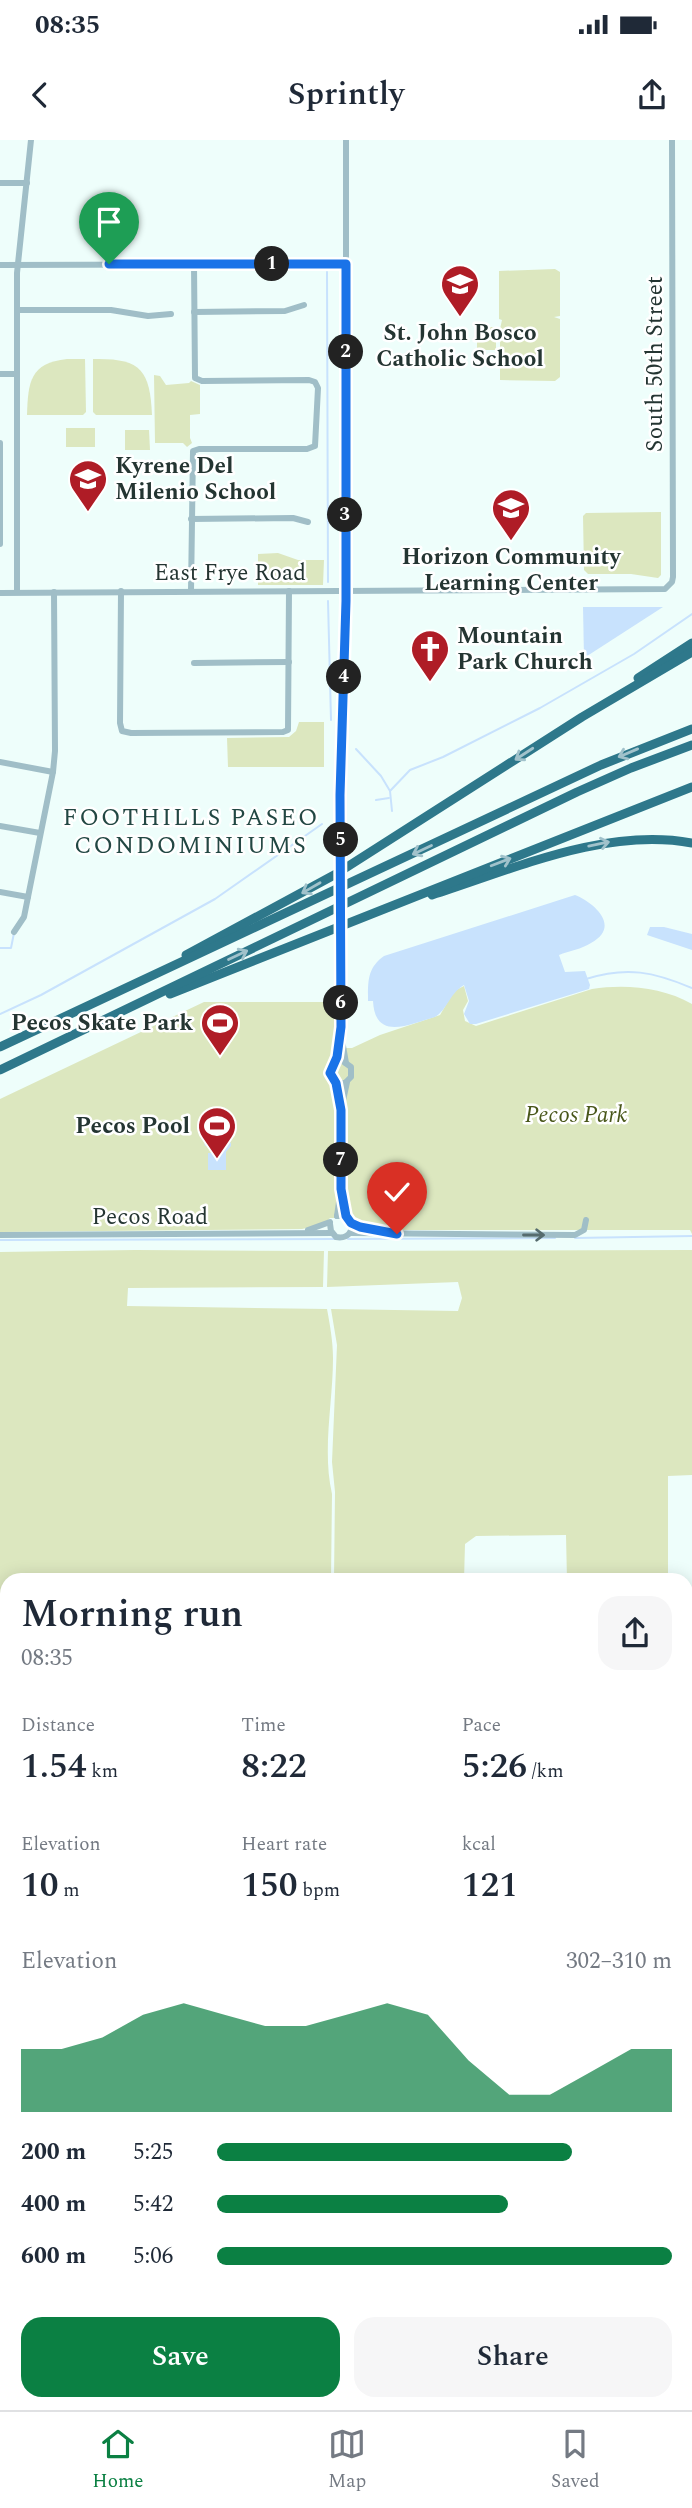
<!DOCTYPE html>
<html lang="en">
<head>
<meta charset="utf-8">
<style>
  body { margin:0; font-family:Spectral,serif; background:#f6f6f7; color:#1f2937; height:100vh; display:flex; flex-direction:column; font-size:26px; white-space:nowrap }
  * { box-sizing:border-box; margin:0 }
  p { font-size:23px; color:#747a83 }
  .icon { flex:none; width:38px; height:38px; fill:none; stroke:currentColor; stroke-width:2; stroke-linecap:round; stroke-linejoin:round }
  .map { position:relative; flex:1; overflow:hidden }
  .sheet { position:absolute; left:0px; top:1433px; width:693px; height:838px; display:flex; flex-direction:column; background:#fff; border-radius:21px 21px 0 0; box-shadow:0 4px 18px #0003 }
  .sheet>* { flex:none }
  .pin { position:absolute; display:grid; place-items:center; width:60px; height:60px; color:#fff; margin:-72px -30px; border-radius:50% 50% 50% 0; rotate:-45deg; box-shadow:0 0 7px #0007 }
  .pin .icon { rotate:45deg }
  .km { position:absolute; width:35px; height:35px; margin:-18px; border-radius:50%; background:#222; color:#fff; font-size:19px; line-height:35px; text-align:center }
  .round { display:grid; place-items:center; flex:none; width:74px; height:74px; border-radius:21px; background:#f6f6f7 }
  .head { display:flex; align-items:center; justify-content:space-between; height:119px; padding:0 21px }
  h1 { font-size:38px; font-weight:600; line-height:52px }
  .stats { display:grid; grid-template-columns:repeat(3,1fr); gap:10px; height:119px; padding:7px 21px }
  .stats div { display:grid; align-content:center }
  .stats b { font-size:35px; font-weight:600 }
  .stats small { font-size:19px; font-weight:400 }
  .stats p { font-size:19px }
  .chart { height:196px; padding:14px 21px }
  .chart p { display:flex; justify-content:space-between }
  .chart svg { width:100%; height:126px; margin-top:7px; fill:#0b8043; opacity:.7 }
  .cta { display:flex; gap:14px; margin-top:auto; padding:14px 21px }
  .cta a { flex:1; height:80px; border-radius:21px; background:#0b8043; color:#fff; font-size:28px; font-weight:600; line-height:80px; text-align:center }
  .cta a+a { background:#f6f6f7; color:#1f2937 }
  ul { padding:0 21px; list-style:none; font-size:23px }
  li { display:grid; grid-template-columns:112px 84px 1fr; align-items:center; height:52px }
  li i { height:18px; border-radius:9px; background:#0b8043 }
  .status { display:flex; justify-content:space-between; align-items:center; height:49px; padding:0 35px; background:#fff; direction:ltr }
  .status svg { height:19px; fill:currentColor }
  header { display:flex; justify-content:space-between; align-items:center; height:91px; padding:0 21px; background:#fff; font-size:32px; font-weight:600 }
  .dock { display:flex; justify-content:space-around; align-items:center; height:98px; border-top:2px solid #e0e1e3; background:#fff; font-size:19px; color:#747a83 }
  .dock a { display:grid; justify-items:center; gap:4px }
  .dock .selected { color:#0b8043 }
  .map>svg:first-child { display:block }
</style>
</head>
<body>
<div class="status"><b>08:35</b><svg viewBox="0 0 49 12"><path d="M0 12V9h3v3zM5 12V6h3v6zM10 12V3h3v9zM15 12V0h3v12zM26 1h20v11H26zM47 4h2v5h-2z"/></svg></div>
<header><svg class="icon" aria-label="back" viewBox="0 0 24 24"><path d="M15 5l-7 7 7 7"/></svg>Sprintly<svg class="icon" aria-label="share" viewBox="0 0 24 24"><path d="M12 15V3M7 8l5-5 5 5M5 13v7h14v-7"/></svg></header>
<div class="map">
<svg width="692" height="2270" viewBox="0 0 692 2270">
  <rect width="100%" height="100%" fill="#eefefb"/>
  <g fill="#dce7bf">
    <path d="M555 129 560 132V176L554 177 560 179V237L555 241 500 240V189L502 180 499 179V131Z"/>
    <rect x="477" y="187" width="19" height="23"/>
    <path d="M67 219H85L86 272 83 275H27C28 242 30 223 67 219Z"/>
    <path d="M93 219C140 218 150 229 152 275H96L93 272Z"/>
    <path d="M154 235 160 236 166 245 189 243 191 241 200 245V274L190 275V298L192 303 187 307 183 303H155Z"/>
    <rect x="66" y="288" width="29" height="19"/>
    <path d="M125 290H149L150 310H125Z"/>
    <path d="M661 372V435L658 438 631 434H588L584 430 583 376 586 373Z"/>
    <path d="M278 413 298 420H324L323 445H258V414Z"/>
    <path d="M299 582H324V627H228L227 598 289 597 296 591Z"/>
    <path d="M464 846 468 861 463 870 465 881 476 886 592 849C625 844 662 847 692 864V1094L690 1090H397C383 1090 361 1089 352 1078H330L324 1084 302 1089 0 1092V959L204 862H337L336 908H352L380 895 440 875 454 851Z"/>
    <path d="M135 1110 324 1111 323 1147 128 1148 127 1166 327 1169C330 1185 333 1202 333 1218 333 1263 322 1310 332 1354L331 1440H7V1583H0V1112Z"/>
    <path d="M692 1110V1335L668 1336V1440H567L566 1395 476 1396 465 1404 464 1440H334L335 1352 332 1322 337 1205 331 1169 458 1171 462 1158 458 1142 327 1147 328 1111Z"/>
    <path d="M7 1943V2264L375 2265 372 2270H0V1945Z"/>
    <path d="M692 2101V2270H498V2265L686 2264V2104Z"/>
  </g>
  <g fill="#c8e2fd">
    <path d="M583 467H663L584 518Z"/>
    <path d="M575 755C595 763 621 787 591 803 582 809 569 811 559 815L565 832 585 831 590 845 589 849 476 884H470L464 874 469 861 464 845C449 854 448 869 435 877 410 884 375 902 373 861H368C368 842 367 828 384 816Z"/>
    <path d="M650 787H664L692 794V810L647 795Z"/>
    <path d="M225 987 228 992 226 1000 231 1003V1006L226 1012V1030H208V1013H221L223 1010 218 1007 205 1006 203 998 207 996H215L220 989Z"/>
  </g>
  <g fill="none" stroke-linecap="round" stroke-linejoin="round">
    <g stroke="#c8e2fd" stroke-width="2">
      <path d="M327 132 328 442"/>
      <path d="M328 461 331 580"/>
      <path d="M356 609 381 636 390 651"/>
      <path d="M376 660 389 658"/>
      <path d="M392 671 390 651 410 630 443 617 540 568 634 514 692 474"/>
      <path d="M0 808H11L14 793"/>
      <path d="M586 839C627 826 654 832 692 848"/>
      <path d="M0 874 41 855 215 759 322 684"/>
      <path d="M575 1098 692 1096"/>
      <path d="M348 1099 555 1098"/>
      <path d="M0 1100 335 1099"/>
      <path d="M686 1685 692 1684"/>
      <path d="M0 1845H7"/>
      <path d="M686 2181 692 2179"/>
      <path d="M358 2270 362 2264"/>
    </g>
    <g stroke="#a0bec7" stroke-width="6">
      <path d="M0 43H27"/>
      <path d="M0 125 346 124"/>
      <path d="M17 170H111L148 176 171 174"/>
      <path d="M194 172 285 171 304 165"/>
      <path d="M0 234H17"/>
      <path d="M0 303V404"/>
      <path d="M191 379 293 378 308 382"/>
      <path d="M121 451 120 583 122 591 131 593 283 592 288 590 289 451"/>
      <path d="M191 451 193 311 199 309H307L315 306 318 248 315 242 309 240 202 241 195 238 194 124"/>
      <path d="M17 452V133L31 0"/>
      <path d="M0 453 665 449 672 442 673 437 672 0"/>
      <path d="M194 523 289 522"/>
      <path d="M0 622 53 632"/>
      <path d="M0 686 40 693"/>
      <path d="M340 704 346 461V0"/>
      <path d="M0 752 28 757"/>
      <path d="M14 792 24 777 53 632 55 611 54 452"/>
      <path d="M341 811V889"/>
      <path d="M342 900 346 923"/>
      <path d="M336 943H345L351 937V927L344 922"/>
      <path d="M342 965 347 942"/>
      <path d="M337 1076C343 1040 345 983 337 948 336 942 332 939 330 934L337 917 341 887"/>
      <path d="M351 1083 371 1090"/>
      <path d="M330 1084 331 1091 336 1097C351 1100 357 1085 346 1076H337"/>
      <path d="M308 1090 330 1082"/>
      <path d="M351 1093 575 1095 584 1090 586 1080"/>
      <path d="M0 1095 332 1093"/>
      <path d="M686 1539H692"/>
      <path d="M686 1548H692"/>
      <path d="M686 1767 692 1765"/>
      <path d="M686 1777 692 1775"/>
      <path d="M686 2037 692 2041"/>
      <path d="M686 2048 692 2052"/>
    </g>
    <g stroke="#508b9b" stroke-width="7">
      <path d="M0 1591H7"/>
      <path d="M0 1603H7"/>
      <path d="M474 2270V2264"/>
      <path d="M485 2270V2264"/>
    </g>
    <g stroke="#2e788b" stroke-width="9">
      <path d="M638 538 692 503"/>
      <path d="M432 755C514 729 605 687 692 703"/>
      <path d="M186 815 336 734 582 577 692 512"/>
      <path d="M170 854 692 647"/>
      <path d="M0 907 601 625 692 589"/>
      <path d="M0 930 577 652 631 628 692 605"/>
    </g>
    <path stroke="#a0bec7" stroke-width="6" d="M340 704 341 811"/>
  </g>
  <defs><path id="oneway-shaft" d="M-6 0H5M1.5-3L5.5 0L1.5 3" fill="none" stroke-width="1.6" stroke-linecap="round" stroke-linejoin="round" transform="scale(1.75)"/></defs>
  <g stroke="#a1c2cb">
    <use href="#oneway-shaft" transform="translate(628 613) rotate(157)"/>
    <use href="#oneway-shaft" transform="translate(524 614) rotate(147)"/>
    <use href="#oneway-shaft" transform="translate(599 704) rotate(-12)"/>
    <use href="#oneway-shaft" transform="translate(422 710) rotate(155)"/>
    <use href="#oneway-shaft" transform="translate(501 722) rotate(-21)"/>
    <use href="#oneway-shaft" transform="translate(311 748) rotate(150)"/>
    <use href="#oneway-shaft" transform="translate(238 815) rotate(-25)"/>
  </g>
  <use stroke="#566c6e" href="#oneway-shaft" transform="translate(534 1095)"/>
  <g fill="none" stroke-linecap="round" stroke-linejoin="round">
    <defs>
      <path id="route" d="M109 124H346V461L340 655 341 887 337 917 330 933 336 943 341 970V1049L346 1076 351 1083 360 1087 397 1094"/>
    </defs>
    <use href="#route" stroke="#fff" stroke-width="14"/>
    <use href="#route" stroke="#1a73e8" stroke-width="9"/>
  </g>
  <defs>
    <symbol id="school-pin" viewBox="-11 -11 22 30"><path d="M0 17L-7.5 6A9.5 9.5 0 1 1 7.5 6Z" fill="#af1c26" stroke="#fff"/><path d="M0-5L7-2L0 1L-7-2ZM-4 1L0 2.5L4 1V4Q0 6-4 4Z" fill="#fff"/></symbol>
    <symbol id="church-pin" viewBox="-11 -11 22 30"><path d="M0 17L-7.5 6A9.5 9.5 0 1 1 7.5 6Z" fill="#af1c26" stroke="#fff"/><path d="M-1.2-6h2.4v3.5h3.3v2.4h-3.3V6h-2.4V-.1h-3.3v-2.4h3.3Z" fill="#fff"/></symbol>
    <symbol id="stadium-pin" viewBox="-11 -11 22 30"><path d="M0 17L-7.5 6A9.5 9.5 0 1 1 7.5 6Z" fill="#af1c26" stroke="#fff"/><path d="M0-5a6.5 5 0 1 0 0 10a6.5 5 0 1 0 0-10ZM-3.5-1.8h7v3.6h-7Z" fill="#fff"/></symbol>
  </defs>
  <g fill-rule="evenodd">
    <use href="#school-pin" x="438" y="122" width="44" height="60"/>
    <use href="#school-pin" x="66" y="317" width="44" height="60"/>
    <use href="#school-pin" x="489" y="346" width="44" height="60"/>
    <use href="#church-pin" x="408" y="487" width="44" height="60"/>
    <use href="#stadium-pin" x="198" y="861" width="44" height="60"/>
    <use href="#stadium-pin" x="195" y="964" width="44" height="60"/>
  </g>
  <g text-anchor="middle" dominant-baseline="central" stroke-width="5" stroke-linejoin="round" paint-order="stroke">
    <g font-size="23" font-weight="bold" fill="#243532" stroke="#fff">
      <text x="460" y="193">St. John Bosco<tspan x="460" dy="26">Catholic School</tspan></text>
      <text x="115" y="326" text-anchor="start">Kyrene Del<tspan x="115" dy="26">Milenio School</tspan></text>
      <text x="511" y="417">Horizon Community<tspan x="511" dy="26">Learning Center</tspan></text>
      <text x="457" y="496" text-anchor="start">Mountain<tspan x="457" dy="26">Park Church</tspan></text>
      <text x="193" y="883" text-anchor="end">Pecos Skate Park</text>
      <text x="190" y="986" text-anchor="end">Pecos Pool</text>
    </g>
    <g font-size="23" fill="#243532" stroke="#fff">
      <text transform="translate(655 224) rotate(-90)">South 50th Street</text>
      <text x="230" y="433">East Frye Road</text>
      <text x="150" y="1077">Pecos Road</text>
    </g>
    <g font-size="23" font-style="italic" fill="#49571a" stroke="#fff">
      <text x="576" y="975">Pecos Park</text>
    </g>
    <g font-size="24" letter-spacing="2" fill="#224743" stroke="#fff">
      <text x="191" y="678">FOOTHILLS PASEO<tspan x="191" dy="28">CONDOMINIUMS</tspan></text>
    </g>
  </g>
</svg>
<div class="pin" style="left:109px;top:124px;background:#1e9e55"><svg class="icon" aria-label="arrive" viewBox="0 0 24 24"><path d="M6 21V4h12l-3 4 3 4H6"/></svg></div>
<div class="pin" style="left:397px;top:1094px;background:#d93025"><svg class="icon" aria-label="check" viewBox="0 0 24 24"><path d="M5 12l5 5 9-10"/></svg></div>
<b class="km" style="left:272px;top:124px">1</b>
<b class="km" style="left:346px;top:212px">2</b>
<b class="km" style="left:345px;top:375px">3</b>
<b class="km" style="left:344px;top:537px">4</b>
<b class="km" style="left:341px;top:700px">5</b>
<b class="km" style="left:341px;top:863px">6</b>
<b class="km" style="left:341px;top:1020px">7</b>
<section class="sheet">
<div class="head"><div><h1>Morning run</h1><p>08:35</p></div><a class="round"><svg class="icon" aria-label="share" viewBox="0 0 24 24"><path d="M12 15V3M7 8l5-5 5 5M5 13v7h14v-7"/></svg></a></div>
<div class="stats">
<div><p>Distance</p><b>1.54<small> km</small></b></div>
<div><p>Time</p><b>8:22</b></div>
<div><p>Pace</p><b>5:26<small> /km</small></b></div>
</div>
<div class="stats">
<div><p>Elevation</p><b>10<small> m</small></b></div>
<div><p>Heart rate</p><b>150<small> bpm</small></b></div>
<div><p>kcal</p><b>121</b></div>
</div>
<div class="chart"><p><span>Elevation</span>302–310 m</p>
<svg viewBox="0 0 160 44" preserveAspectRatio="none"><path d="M0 44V22L10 22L20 18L30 10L40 6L50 10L60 14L70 14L80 10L90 6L100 10L110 26L120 38L130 38L140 30L150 22L160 22V44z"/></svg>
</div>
<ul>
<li><b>200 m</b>5:25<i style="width:78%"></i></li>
<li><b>400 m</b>5:42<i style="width:64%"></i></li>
<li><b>600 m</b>5:06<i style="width:100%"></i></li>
</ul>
<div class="cta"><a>Save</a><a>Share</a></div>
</section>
</div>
<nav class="dock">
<a class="selected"><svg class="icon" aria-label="home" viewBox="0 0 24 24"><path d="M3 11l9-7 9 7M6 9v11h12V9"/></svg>Home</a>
<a><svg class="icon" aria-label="map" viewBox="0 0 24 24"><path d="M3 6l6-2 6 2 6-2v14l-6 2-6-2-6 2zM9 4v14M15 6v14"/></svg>Map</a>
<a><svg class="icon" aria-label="saved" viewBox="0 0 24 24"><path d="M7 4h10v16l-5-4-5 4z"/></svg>Saved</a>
</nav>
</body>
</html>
